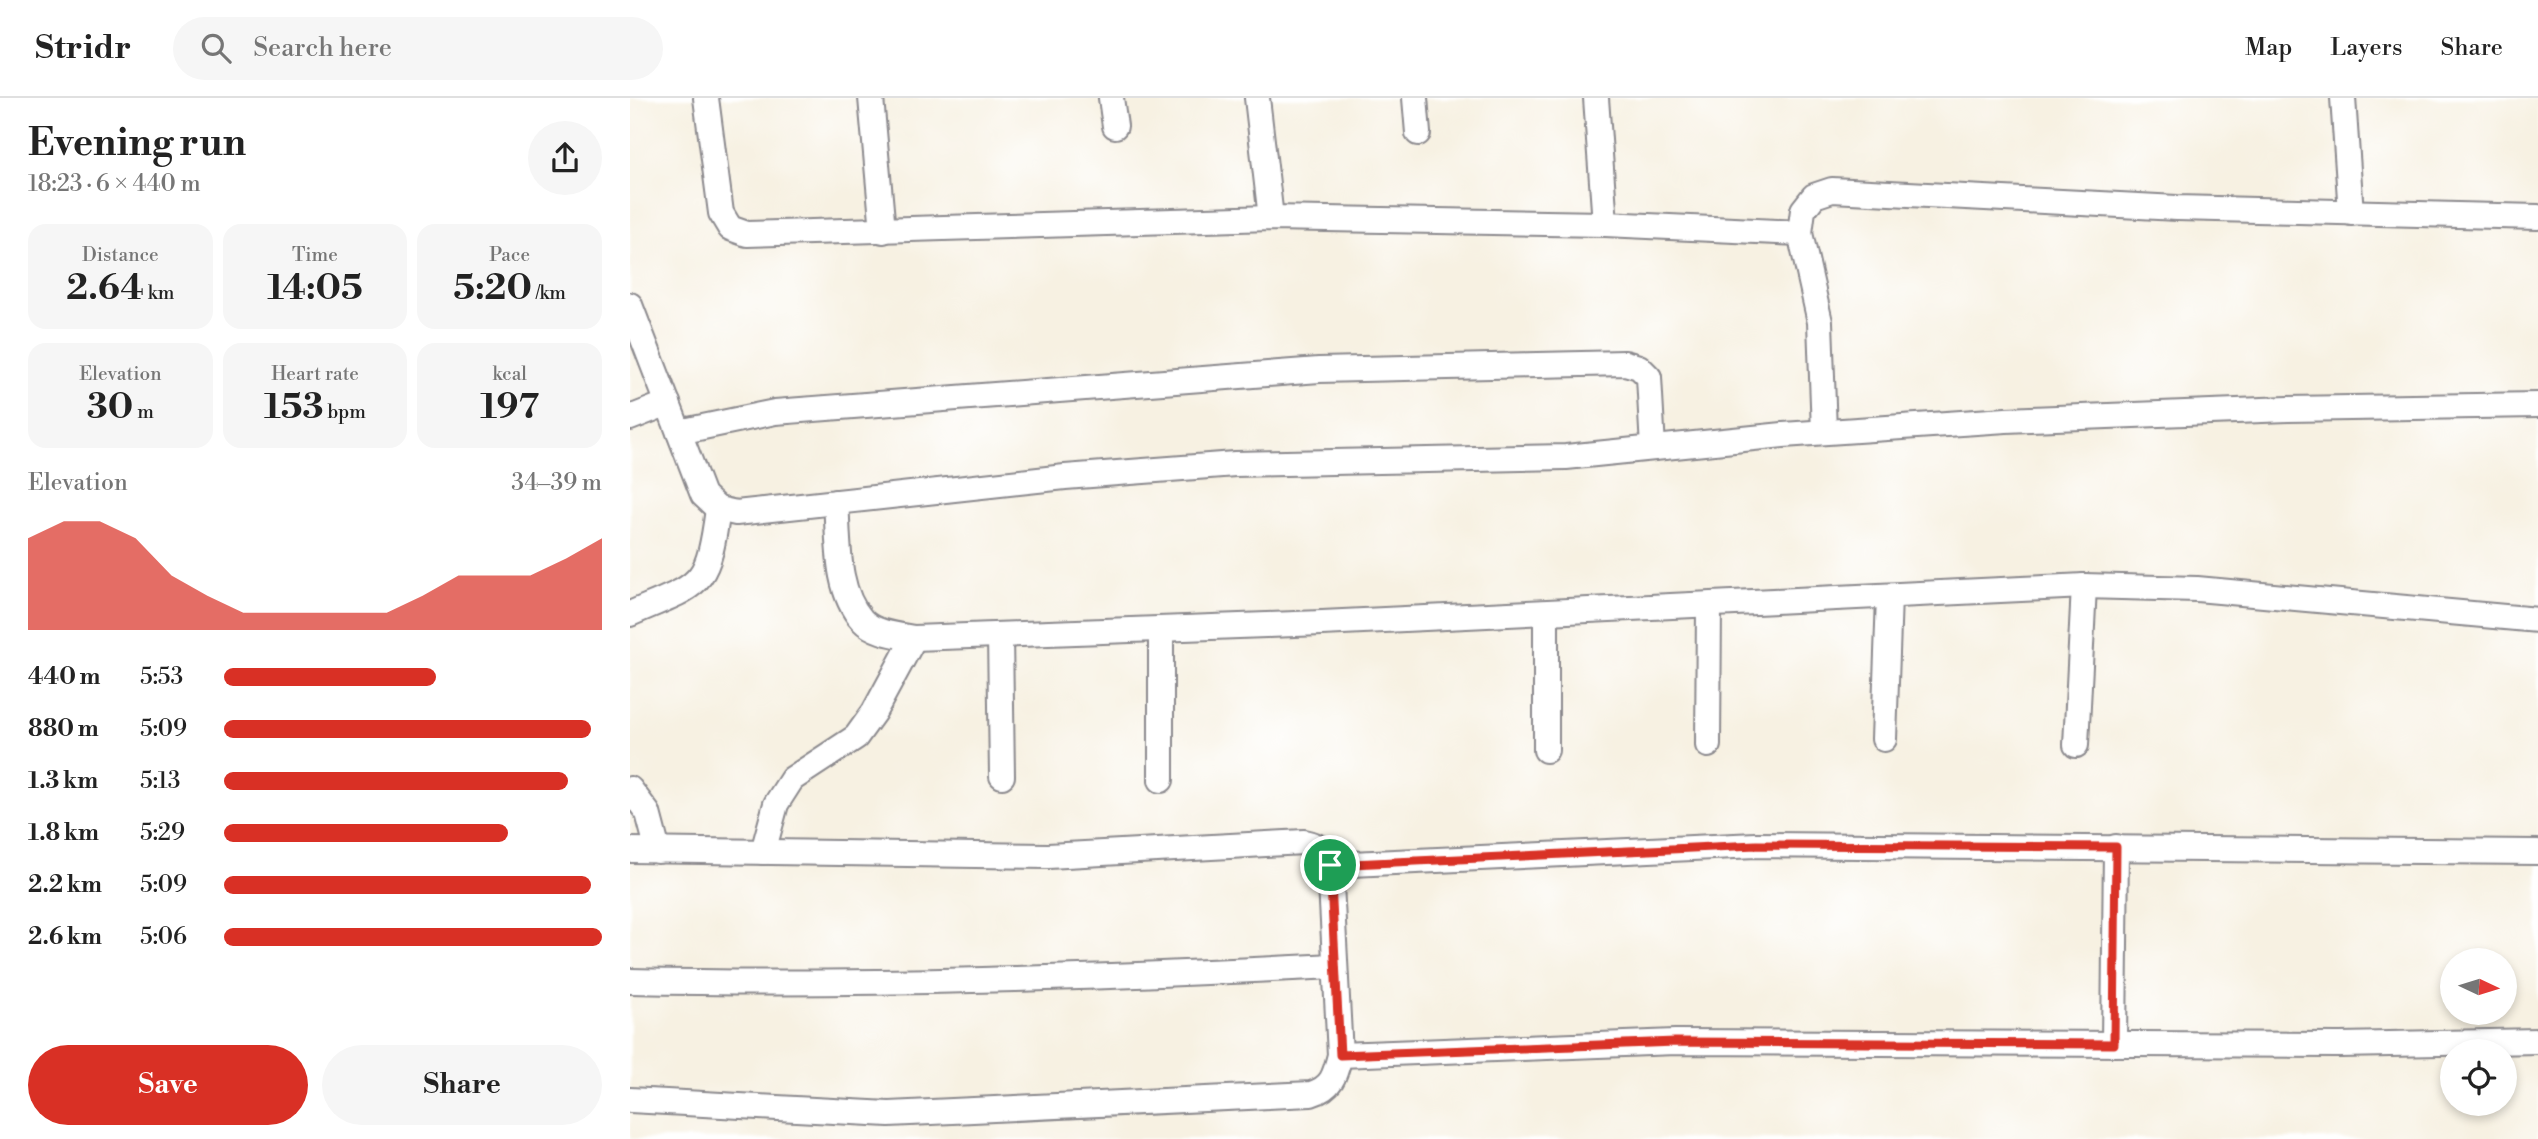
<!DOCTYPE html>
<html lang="en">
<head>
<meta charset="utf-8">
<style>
  body { margin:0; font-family:"Libre Bodoni",serif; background:#f6f6f6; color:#222; height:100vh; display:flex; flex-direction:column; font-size:26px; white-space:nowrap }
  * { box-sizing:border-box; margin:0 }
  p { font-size:23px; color:#767676 }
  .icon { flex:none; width:38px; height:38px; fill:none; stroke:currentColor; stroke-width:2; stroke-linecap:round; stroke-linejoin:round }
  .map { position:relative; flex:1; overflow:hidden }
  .drawer { display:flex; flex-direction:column; background:#fff; width:630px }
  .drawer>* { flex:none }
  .needle { width:46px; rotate:94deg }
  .tools { position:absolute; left:1810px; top:850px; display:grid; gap:14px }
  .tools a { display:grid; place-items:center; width:77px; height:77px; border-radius:50%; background:#fff; box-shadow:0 4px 10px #0003; font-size:35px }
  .pin { position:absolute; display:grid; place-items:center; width:60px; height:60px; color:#fff; margin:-30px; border:4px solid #fff; border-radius:50%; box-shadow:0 2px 7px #0007 }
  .round { display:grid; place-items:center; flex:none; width:74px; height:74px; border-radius:37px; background:#f6f6f6 }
  .head { display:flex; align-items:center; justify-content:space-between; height:119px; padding:0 28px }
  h1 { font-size:38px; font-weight:800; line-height:52px }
  .stats { display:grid; grid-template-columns:repeat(3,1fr); gap:10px; height:119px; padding:7px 28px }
  .stats div { display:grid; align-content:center; border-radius:18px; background:#f6f6f6; text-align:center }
  .stats b { font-size:35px; font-weight:800 }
  .stats small { font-size:19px; font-weight:400 }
  .stats p { font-size:19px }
  .chart { height:196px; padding:14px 28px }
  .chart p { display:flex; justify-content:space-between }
  .chart svg { width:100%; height:126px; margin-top:7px; fill:#d93025; opacity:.7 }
  .primary-button { display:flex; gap:14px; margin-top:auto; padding:14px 28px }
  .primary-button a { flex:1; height:80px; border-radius:42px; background:#d93025; color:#fff; font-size:28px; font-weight:800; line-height:80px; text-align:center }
  .primary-button a+a { background:#f6f6f6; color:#222 }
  ul { padding:0 28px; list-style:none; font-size:23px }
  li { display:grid; grid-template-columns:112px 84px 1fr; align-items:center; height:52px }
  li i { height:18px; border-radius:9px; background:#d93025 }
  header { display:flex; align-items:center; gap:42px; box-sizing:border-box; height:98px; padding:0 35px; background:#fff; border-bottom:2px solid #e0e0e0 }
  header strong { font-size:33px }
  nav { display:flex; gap:38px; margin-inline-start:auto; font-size:24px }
  .search { width:490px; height:63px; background:#f6f6f6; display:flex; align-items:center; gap:18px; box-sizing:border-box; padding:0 24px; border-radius:38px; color:#767676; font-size:26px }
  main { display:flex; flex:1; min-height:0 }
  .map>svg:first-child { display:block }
</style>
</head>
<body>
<header>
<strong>Stridr</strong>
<div class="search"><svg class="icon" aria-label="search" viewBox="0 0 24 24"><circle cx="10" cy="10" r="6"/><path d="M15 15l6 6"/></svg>Search here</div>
<nav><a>Map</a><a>Layers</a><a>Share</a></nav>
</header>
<main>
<section class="drawer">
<div class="head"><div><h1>Evening run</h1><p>18:23 · 6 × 440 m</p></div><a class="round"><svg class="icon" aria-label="share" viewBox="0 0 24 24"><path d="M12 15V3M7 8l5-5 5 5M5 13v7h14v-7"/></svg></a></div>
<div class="stats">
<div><p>Distance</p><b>2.64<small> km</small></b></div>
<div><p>Time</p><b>14:05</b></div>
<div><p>Pace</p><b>5:20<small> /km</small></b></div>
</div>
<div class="stats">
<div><p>Elevation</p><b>30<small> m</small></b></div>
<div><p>Heart rate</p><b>153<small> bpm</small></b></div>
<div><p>kcal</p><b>197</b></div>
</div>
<div class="chart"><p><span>Elevation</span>34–39 m</p>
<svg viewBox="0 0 160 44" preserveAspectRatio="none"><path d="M0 44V12L10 6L20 6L30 12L40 25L50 32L60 38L70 38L80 38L90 38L100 38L110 32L120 25L130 25L140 25L150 19L160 12V44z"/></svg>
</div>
<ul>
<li><b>440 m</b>5:53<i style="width:56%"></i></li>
<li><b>880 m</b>5:09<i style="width:97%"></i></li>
<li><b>1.3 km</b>5:13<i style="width:91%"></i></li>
<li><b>1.8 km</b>5:29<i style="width:75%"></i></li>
<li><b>2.2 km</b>5:09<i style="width:97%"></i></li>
<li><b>2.6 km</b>5:06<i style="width:100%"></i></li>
</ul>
<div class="primary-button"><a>Save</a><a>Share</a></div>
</section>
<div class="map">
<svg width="1908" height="1041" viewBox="0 0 1908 1041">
  <rect width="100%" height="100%" fill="#fff"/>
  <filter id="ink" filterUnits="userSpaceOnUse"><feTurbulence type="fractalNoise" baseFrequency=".0143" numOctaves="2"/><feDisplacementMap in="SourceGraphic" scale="14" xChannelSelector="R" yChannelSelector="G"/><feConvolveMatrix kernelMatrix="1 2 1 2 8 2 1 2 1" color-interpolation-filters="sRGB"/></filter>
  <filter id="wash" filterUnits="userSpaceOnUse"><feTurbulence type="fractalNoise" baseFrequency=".00686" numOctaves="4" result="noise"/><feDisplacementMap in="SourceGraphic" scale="28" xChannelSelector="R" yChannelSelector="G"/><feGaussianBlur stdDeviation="1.57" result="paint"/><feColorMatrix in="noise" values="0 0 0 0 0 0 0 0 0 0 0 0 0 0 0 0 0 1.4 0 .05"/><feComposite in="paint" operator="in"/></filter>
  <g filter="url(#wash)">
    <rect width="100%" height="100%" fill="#f7f1e2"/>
  </g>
  <g filter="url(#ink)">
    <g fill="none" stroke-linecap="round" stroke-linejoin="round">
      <defs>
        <g id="street">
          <path d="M76 0 91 115 100 130 117 136 641 120 975 126 1170 135"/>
          <path d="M241 0 253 133"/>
          <path d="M481 0 485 28"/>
          <path d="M627 0 641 120"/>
          <path d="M785 0 788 35"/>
          <path d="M966 0 975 126"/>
          <path d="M1713 0 1721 115"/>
          <path d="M0 207 73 397 88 411 106 415 435 379 605 366 936 359 1153 337 1376 322 1658 311 1908 307"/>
          <path d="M0 320 38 305"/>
          <path d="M49 334 145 314 689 272 995 265 1009 269 1019 279 1023 350"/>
          <path d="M1194 334 1190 224 1170 135 1173 112 1184 98 1202 92 1547 110 1908 119"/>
          <path d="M206 404C209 441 205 492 232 522 244 535 267 537 284 540L692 525 1454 488 1567 491 1908 522"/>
          <path d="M916 515V652"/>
          <path d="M0 516C71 485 77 492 88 411"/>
          <path d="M370 537 372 678"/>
          <path d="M1254 641 1259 498"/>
          <path d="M1078 647 1079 507"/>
          <path d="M1446 647 1454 488"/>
          <path d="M531 682V531"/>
          <path d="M0 691 18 715 28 753"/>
          <path d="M0 752 418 758 674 744C689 747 697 752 700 767L710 957C705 977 702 990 681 996L259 1016 0 1002"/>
          <path d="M133 754 146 706 162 681 226 639 244 614 284 540"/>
          <path d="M700 767 1126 747 1908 754"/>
          <path d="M0 883C236 888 470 880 705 868"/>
          <path d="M1484 946 1486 749"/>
          <path d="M710 957 1045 944 1710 947 1908 943"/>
        </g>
      </defs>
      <use href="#street" stroke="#8c8a8e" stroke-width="28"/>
      <use href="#street" stroke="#fff" stroke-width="24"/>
    </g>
  </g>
  <g fill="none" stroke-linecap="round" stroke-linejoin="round" filter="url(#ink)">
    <defs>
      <path id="route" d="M1126 747 1486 749 1484 946 1045 944 710 957 700 767Z"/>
    </defs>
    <use href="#route" stroke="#fff" stroke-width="14"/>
    <use href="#route" stroke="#d93025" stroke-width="9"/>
  </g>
</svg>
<div class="tools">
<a><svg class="needle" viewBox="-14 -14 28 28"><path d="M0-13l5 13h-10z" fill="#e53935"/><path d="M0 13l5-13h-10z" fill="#767676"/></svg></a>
<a><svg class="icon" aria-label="locate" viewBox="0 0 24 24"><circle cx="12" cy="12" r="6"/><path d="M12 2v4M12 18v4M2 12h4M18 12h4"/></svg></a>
</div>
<div class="pin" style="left:700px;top:767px;background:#1e9e55"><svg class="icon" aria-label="arrive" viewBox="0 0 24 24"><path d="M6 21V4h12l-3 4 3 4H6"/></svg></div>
</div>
</main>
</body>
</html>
